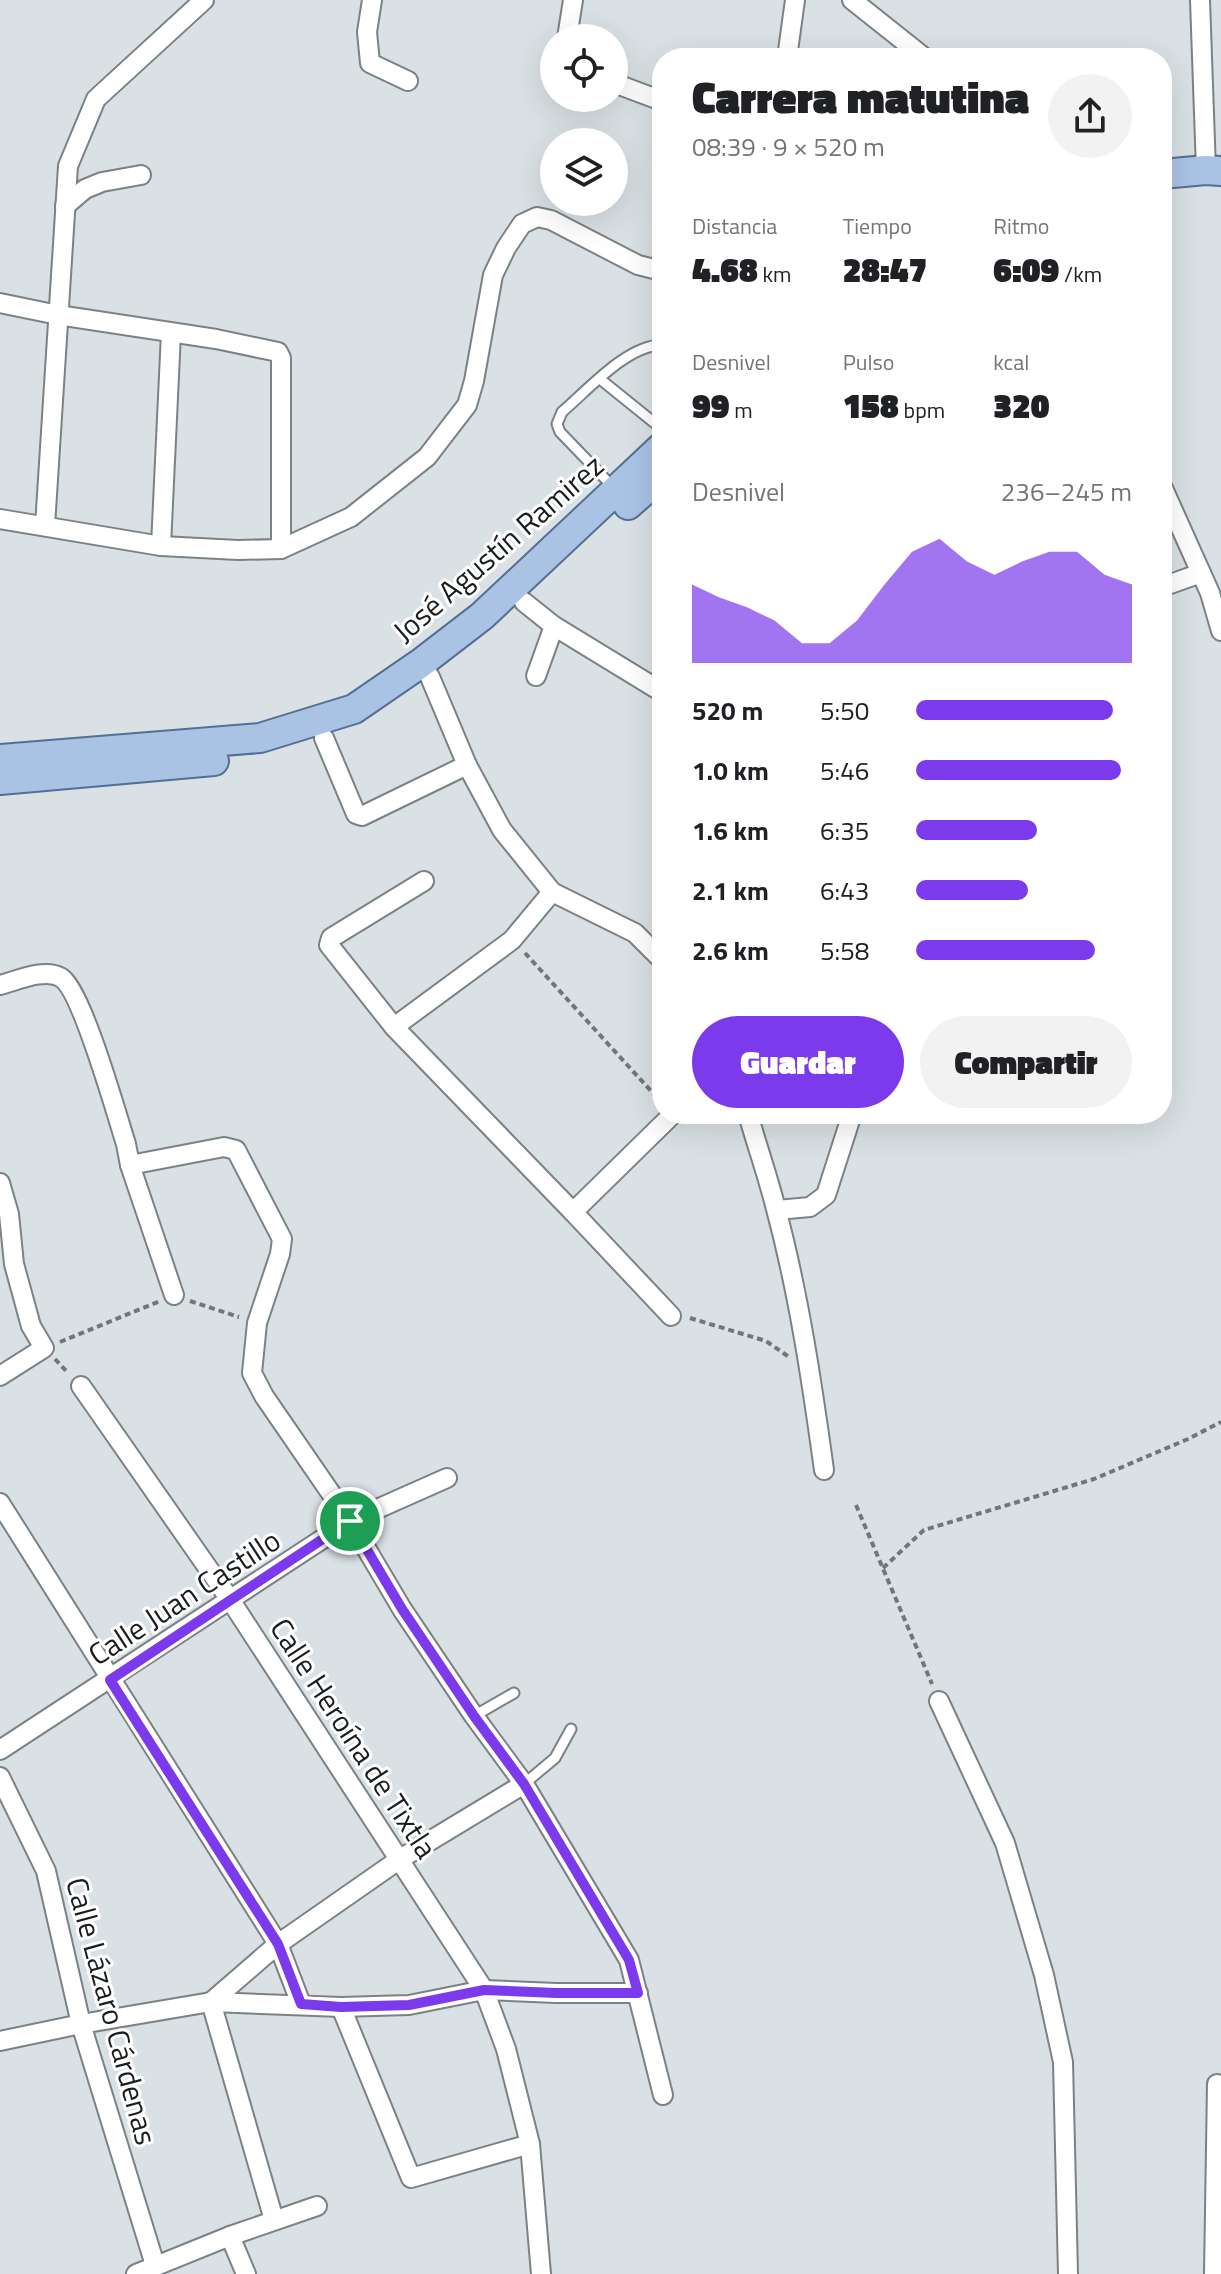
<!DOCTYPE html>
<html lang="es">
<head>
<meta charset="utf-8">
<style>
  body { margin:0; font-family:"Titillium Web",sans-serif; background:#f2f2f2; color:#202124; height:100vh; display:flex; flex-direction:column; font-size:30px; white-space:nowrap }
  * { box-sizing:border-box; margin:0 }
  p { font-size:26px; color:#757577 }
  .icon { flex:none; width:44px; height:44px; fill:none; stroke:currentColor; stroke-width:2; stroke-linecap:round; stroke-linejoin:round }
  .map { position:relative; flex:1; overflow:hidden }
  .sheet { position:absolute; left:652px; top:48px; width:520px; height:1076px; display:flex; flex-direction:column; background:#fff; border-radius:32px; box-shadow:0 8px 32px #0002 }
  .sheet>* { flex:none }
  .tools { position:absolute; left:540px; top:24px; display:grid; gap:16px }
  .tools a { display:grid; place-items:center; width:88px; height:88px; border-radius:50%; background:#fff; box-shadow:0 8px 32px #0002; font-size:40px }
  .pin { position:absolute; display:grid; place-items:center; width:68px; height:68px; color:#fff; margin:-34px; border:4px solid #fff; border-radius:50%; box-shadow:0 2px 8px #0007 }
  .round { display:grid; place-items:center; flex:none; width:84px; height:84px; border-radius:42px; background:#f2f2f2 }
  .head { display:flex; align-items:center; justify-content:space-between; height:136px; padding:0 40px }
  h1 { font-size:44px; font-weight:800; line-height:60px }
  .stats { display:grid; grid-template-columns:repeat(3,1fr); gap:12px; height:136px; padding:8px 40px }
  .stats div { display:grid; align-content:center }
  .stats b { font-size:34px; font-weight:800 }
  .stats small { font-size:22px; font-weight:400 }
  .stats p { font-size:22px }
  .chart { height:224px; padding:16px 40px }
  .chart p { display:flex; justify-content:space-between }
  .chart svg { width:100%; height:144px; margin-top:8px; fill:#7c3aed; opacity:.7 }
  .primary-button { display:flex; gap:16px; margin-top:auto; padding:16px 40px }
  .primary-button a { flex:1; height:92px; border-radius:48px; background:#7c3aed; color:#fff; font-size:32px; font-weight:800; line-height:92px; text-align:center }
  .primary-button a+a { background:#f2f2f2; color:#202124 }
  ul { padding:0 40px; list-style:none; font-size:26px }
  li { display:grid; grid-template-columns:128px 96px 1fr; align-items:center; height:60px }
  li i { height:20px; border-radius:10px; background:#7c3aed }
  .map>svg:first-child { display:block }
</style>
</head>
<body>
<div class="map">
<svg width="1221" height="2274" viewBox="0 0 1221 2274">
  <rect width="100%" height="100%" fill="#dae1e4"/>
  <g fill="none" stroke-linecap="round" stroke-linejoin="round">
    <defs>
      <g id="service">
        <path d="M600 379 662 429"/>
        <path d="M613 487 560 432 557 424 562 412C588 390 627 345 662 345"/>
        <path d="M474 1716 514 1693"/>
        <path d="M524 1784 555 1758 571 1729"/>
      </g>
      <g id="minor">
        <path d="M372 0 367 32 370 63 408 81"/>
        <path d="M852 0 925 58"/>
        <path d="M1200 0 1206 170"/>
        <path d="M567 38 573 0"/>
        <path d="M787 58 795 0"/>
        <path d="M614 83 662 101"/>
        <path d="M65 206 85 189 102 182 141 175"/>
        <path d="M0 303 58 315 216 339 278 352 281 358V549"/>
        <path d="M1162 486 1210 593 1221 631"/>
        <path d="M0 519 161 546 238 550 281 549 351 517 427 457 467 405 474 381 493 275 506 248 522 224 537 217 551 220 638 265 662 271"/>
        <path d="M45 526 68 166 96 99 204 0"/>
        <path d="M161 546 171 333"/>
        <path d="M1162 587 1201 573"/>
        <path d="M524 602 554 626 662 692"/>
        <path d="M421 663 430 677 467 765 502 830 552 892 635 933 662 960"/>
        <path d="M536 676 554 626"/>
        <path d="M324 738 356 814 362 816 467 765"/>
        <path d="M424 881 331 938 329 945 394 1027 573 1212 673 1114"/>
        <path d="M0 985C16 981 44 968 60 977 81 987 117 1116 126 1144L130 1165 174 1295"/>
        <path d="M394 1027 512 940 552 892"/>
        <path d="M748 1114C757 1146 768 1177 776 1209 799 1295 812 1383 824 1470"/>
        <path d="M130 1165 224 1147 236 1150 282 1239 280 1254 257 1323 252 1373 264 1396 350 1521 402 1609 474 1716 524 1784 629 1960 663 2095"/>
        <path d="M0 1183 9 1214 14 1264 31 1326 44 1348 0 1376"/>
        <path d="M777 1210 810 1207 826 1195 852 1114"/>
        <path d="M573 1212 671 1316"/>
        <path d="M81 1386 231 1601 484 1990 506 2049 530 2144 541 2274"/>
        <path d="M0 1503 278 1944 301 2004"/>
        <path d="M939 1701 1005 1843 1044 1975 1063 2062 1068 2274"/>
        <path d="M0 1750 350 1521 447 1478"/>
        <path d="M0 1777 46 1871 81 2024 155 2265"/>
        <path d="M341 2007 411 2178 530 2144"/>
        <path d="M0 2041 81 2024 211 2002 341 2007 409 2005 484 1990 556 1993H638"/>
        <path d="M274 2220 211 2002 278 1944 400 1859 524 1784"/>
        <path d="M230 2236 246 2274"/>
        <path d="M136 2274 230 2236 317 2206"/>
        <path d="M1214 2274 1217 2084"/>
      </g>
      <g id="primary">
        <path d="M1162 174 1206 170 1221 171"/>
        <path d="M628 505 662 475"/>
        <path d="M0 759 260 738 354 709 421 663 482 616 662 447"/>
        <path d="M0 780 214 761"/>
      </g>
    </defs>
    <use href="#service" stroke="#7b8285" stroke-width="13"/>
    <use href="#minor" stroke="#7b8285" stroke-width="22"/>
    <use href="#primary" stroke="#536f94" stroke-width="32"/>
    <g stroke="#717678" stroke-width="4" stroke-dasharray="6 4" stroke-linecap="butt">
      <path d="M525 953 662 1103"/>
      <path d="M190 1301 239 1317"/>
      <path d="M690 1318 766 1341 789 1357"/>
      <path d="M60 1342 160 1301"/>
      <path d="M55 1359 68 1373"/>
      <path d="M856 1505 932 1684"/>
      <path d="M883 1568 924 1530 1094 1479 1188 1439 1221 1422"/>
    </g>
    <use href="#service" stroke="#fff" stroke-width="9"/>
    <use href="#minor" stroke="#fff" stroke-width="18"/>
    <use href="#primary" stroke="#aac3e5" stroke-width="28"/>
  </g>
  <g fill="none" stroke-linecap="round" stroke-linejoin="round">
    <defs>
      <path id="route" d="M350 1521 402 1609 474 1716 524 1784 629 1960 638 1993H556L484 1990 409 2005 341 2007 301 2004 278 1944 110 1680Z"/>
    </defs>
    <use href="#route" stroke="#fff" stroke-width="16"/>
    <use href="#route" stroke="#7c3aed" stroke-width="10"/>
  </g>
  <g text-anchor="middle" dominant-baseline="central" stroke-width="6" stroke-linejoin="round" paint-order="stroke">
    <g font-size="30" fill="#1a1d1e" stroke="#fff">
      <text transform="translate(498 548) rotate(-41)">José Agustín Ramirez</text>
      <text transform="translate(184 1597) rotate(-33)">Calle Juan Castillo</text>
      <text transform="translate(354 1738) rotate(57)">Calle Heroína de Tixtla</text>
      <text transform="translate(112 2011) rotate(75)">Calle Lázaro Cárdenas</text>
    </g>
  </g>
</svg>
<div class="tools">
<a><svg class="icon" aria-label="locate" viewBox="0 0 24 24"><circle cx="12" cy="12" r="6"/><path d="M12 2v4M12 18v4M2 12h4M18 12h4"/></svg></a>
<a><svg class="icon" aria-label="layers" viewBox="0 0 24 24"><path d="M12 4l9 5-9 5-9-5zM3 14l9 5 9-5"/></svg></a>
</div>
<div class="pin" style="left:350px;top:1521px;background:#1e9e55"><svg class="icon" aria-label="arrive" viewBox="0 0 24 24"><path d="M6 21V4h12l-3 4 3 4H6"/></svg></div>
<section class="sheet">
<div class="head"><div><h1>Carrera matutina</h1><p>08:39 · 9 × 520 m</p></div><a class="round"><svg class="icon" aria-label="share" viewBox="0 0 24 24"><path d="M12 15V3M7 8l5-5 5 5M5 13v7h14v-7"/></svg></a></div>
<div class="stats">
<div><p>Distancia</p><b>4.68<small> km</small></b></div>
<div><p>Tiempo</p><b>28:47</b></div>
<div><p>Ritmo</p><b>6:09<small> /km</small></b></div>
</div>
<div class="stats">
<div><p>Desnivel</p><b>99<small> m</small></b></div>
<div><p>Pulso</p><b>158<small> bpm</small></b></div>
<div><p>kcal</p><b>320</b></div>
</div>
<div class="chart"><p><span>Desnivel</span>236–245 m</p>
<svg viewBox="0 0 160 44" preserveAspectRatio="none"><path d="M0 44V20L10 24L20 27L30 31L40 38L50 38L60 31L70 20L80 10L90 6L100 13L110 17L120 13L130 10L140 10L150 17L160 20V44z"/></svg>
</div>
<ul>
<li><b>520 m</b>5:50<i style="width:91%"></i></li>
<li><b>1.0 km</b>5:46<i style="width:95%"></i></li>
<li><b>1.6 km</b>6:35<i style="width:56%"></i></li>
<li><b>2.1 km</b>6:43<i style="width:52%"></i></li>
<li><b>2.6 km</b>5:58<i style="width:83%"></i></li>
</ul>
<div class="primary-button"><a>Guardar</a><a>Compartir</a></div>
</section>
</div>
</body>
</html>
